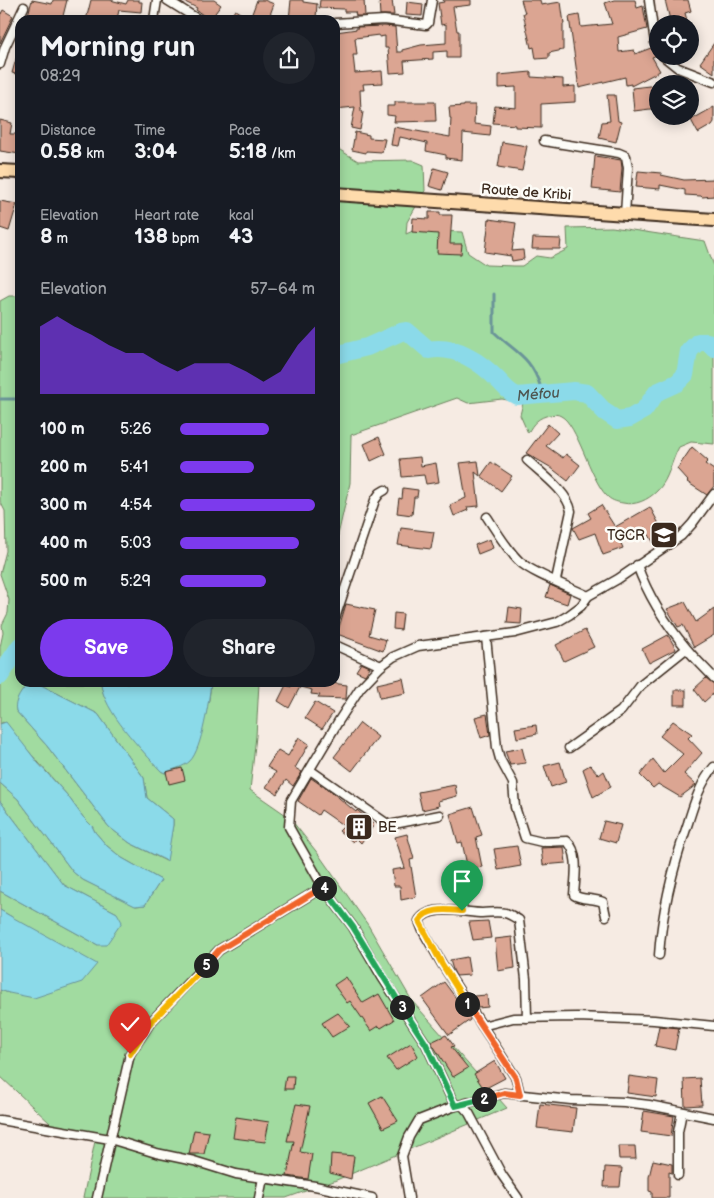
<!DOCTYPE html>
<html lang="en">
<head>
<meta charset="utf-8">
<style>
  body { margin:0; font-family:"Balsamiq Sans",sans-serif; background:#20242c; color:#f1f3f6; height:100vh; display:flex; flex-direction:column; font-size:19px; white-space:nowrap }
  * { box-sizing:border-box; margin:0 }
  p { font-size:16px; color:#9ea1a6 }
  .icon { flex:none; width:28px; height:28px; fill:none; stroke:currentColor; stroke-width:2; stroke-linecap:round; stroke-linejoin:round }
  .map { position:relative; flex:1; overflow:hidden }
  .side { position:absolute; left:15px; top:15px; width:325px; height:672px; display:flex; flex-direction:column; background:#171b24; border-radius:15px; box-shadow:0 2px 12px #0003 }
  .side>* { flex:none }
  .fabs { position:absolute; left:649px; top:15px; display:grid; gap:10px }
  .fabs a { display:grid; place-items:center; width:50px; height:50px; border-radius:50%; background:#171b24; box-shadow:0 2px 12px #0003; font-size:25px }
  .pin { position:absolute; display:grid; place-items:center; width:42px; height:42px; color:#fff; margin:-51px -21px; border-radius:50% 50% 50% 0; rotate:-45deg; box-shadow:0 0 5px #0007 }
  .pin .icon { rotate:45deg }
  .km { position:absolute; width:25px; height:25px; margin:-12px; border-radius:50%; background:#222; color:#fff; font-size:14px; line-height:25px; text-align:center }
  .round { display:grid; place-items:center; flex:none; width:52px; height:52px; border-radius:26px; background:#20242c }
  .headline { display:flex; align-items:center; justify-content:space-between; height:85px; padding:0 25px }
  h1 { font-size:28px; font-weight:700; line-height:38px }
  .metrics { display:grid; grid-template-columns:repeat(3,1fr); gap:8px; height:85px; padding:5px 25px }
  .metrics div { display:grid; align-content:center }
  .metrics b { font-size:21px; font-weight:700 }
  .metrics small { font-size:14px; font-weight:400 }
  .metrics p { font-size:14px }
  .chart { height:140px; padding:10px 25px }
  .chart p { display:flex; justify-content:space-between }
  .chart svg { width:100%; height:90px; margin-top:5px; fill:#7c3aed; opacity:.7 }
  .primary-button { display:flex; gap:10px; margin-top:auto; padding:10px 25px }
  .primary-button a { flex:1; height:58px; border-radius:30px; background:#7c3aed; color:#fff; font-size:20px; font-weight:700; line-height:58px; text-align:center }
  .primary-button a+a { background:#20242c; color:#f1f3f6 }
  ul { padding:0 25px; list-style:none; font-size:16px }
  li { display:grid; grid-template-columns:80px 60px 1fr; align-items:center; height:38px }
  li i { height:12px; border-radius:6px; background:#7c3aed }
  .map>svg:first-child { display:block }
</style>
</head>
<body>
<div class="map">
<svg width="714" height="1198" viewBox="0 0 714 1198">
  <rect width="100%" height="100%" fill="#f6ebe3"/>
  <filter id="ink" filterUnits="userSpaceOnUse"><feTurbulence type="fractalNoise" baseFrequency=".02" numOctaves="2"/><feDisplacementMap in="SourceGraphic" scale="10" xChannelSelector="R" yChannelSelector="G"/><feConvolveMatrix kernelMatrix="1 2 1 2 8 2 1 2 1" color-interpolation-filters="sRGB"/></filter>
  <g filter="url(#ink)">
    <g fill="#a1dba0" stroke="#6e825f">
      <path d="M335 147 358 161 412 160 424 165 425 191 407 222 406 234 415 230 462 232 468 253 486 265 514 266H522L536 256 550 258 568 249 567 228 612 227 705 241 714 266V444L691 442 679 447C671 461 669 480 657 491 648 500 635 506 623 503 616 502 610 500 606 495 590 478 577 424 561 416 558 414 554 414 550 415 539 417 533 423 528 433L520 415 523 403 502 399 468 403 457 398 351 435 350 483 335 548Z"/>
      <path d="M9 296H20V682L29 683 17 700 16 711 47 746 109 827 130 843 166 861 173 825V819L147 798 144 778 98 714 37 683H101C103 709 143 751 161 771L165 773 181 766 209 700 211 683H259L256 736 250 790 289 817 319 855 368 925 412 1001 507 1108 334 1181 286 1198H83L95 1141 51 1124 0 1076V990L9 993 12 917 0 910V891L98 945 117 913 64 885 0 801V783L18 799 73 872 83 880 136 906 145 905 161 880 122 858 107 846 95 832 92 826 83 817 67 795 3 722 0 724V647L3 633 2 625 8 613 9 600 0 574 6 551 5 511 0 501V301Z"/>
    </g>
    <g fill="#8bdae9" stroke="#6b9498">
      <path d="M29 682 37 683 98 714 144 778 147 798 173 819V825L167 861 130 843 109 827 47 746 16 711C13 701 23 690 29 682Z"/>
      <path d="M101 683H211C209 700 202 749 190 761 184 767 173 769 165 773L161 771C142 750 103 711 101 683Z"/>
      <path d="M6 722 38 763 67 795 83 817 92 826 95 832 107 846 122 858 161 880 145 905 135 906 83 880 73 872 18 799 0 783V724Z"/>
      <path d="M0 801 64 885 117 913 122 922 106 945H98L0 891Z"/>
      <path d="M0 910 12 917 97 964 82 982 34 998 9 993 0 990Z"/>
    </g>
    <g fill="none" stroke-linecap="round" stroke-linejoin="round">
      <g stroke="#6b9498" stroke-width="3">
        <path d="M494 294V332C516 353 531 356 541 388"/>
        <path d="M0 399H20"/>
      </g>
      <g stroke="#8bdae9" stroke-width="18">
        <path id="s1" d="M335 355 367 347 401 332 407 331 429 350C455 345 481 362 499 381 505 387 508 392 517 396L574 391 587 393 605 412 617 420 630 418 644 410 657 392 677 383 685 375 689 351 698 342H708L714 348"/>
        <path d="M0 676 20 646"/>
      </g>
    </g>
    <g fill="#dba592" stroke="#3b2a1e">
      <path d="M32 0 52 4 53 0H67L62 20H40V19L28 15Z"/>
      <path d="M91 0H110L126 4 128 0H139V2H142L141 12 119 10 117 19 113 17V20H86Z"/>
      <path d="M181 0H214L221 5 210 20 196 10 197 8Z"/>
      <path d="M257 0H264L274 4 268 20H228L235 10 250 19Z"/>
      <path d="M291 0H303V2L317 4 316 18 302 17 301 20H289Z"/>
      <path d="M320 0H364L365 16H356L355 12H344V9L319 8Z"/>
      <path d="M379 0H392L394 15H380Z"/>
      <path d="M443 0H471V5L453 7 457 31H459V58H447V51L433 52V59L404 61 405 72 390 73 388 48H385V36L379 37V35L355 38 357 55H353L355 73 382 71 383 83 363 84 364 90H360L361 111 363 112 360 130 351 128 355 107 335 109 336 32 357 29V27L384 26 395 27 397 52H402V50L421 45 446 43V24L441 25 438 3 444 2Z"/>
      <path d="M521 0H540L541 5 561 2 564 24H563V50L549 53V58L536 59 534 47 531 48 529 39 523 13H525Z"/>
      <path d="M614 0H635L637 8 643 6 647 29 618 37 619 52 634 50 635 54 651 48 656 53 657 55 652 57 660 71 631 86V84L626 85 625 77 579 88 569 17 579 15 581 27 612 24 605 3Z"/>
      <path d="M665 0H688L691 11 685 13 688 24H671Z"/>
      <path d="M407 2 423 4 422 16 406 15Z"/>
      <path d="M3 10 13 16 0 43V16Z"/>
      <path d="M714 43V73L700 63Z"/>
      <path d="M18 52 20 53V75L12 73Z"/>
      <path d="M531 72V77L563 79V87L575 86V102L541 104V128L515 127V125L493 123 495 106 516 108V87L499 88V75Z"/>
      <path d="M658 85V108L634 111 632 88Z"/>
      <path d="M607 95H615L618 121 621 122 616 142 599 138 602 122 610 121Z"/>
      <path d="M395 102H435L436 121 394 122 395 116 387 115V106H395Z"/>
      <path d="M464 105H475L474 124 491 126 490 136 463 133 462 160 446 158V155L426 151 427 143 400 137 398 146 391 145 394 127 450 137 451 118H450L449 107 464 106Z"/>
      <path d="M714 107V122L712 125 698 133 691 120Z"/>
      <path d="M0 120 12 123 10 134H20V154L0 151Z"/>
      <path d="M355 132 369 135V138L385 139 382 152 366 151V153L352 150Z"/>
      <path d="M502 142 527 146 522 171 498 167Z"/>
      <path d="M595 156 621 160 622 168 620 192 592 189Z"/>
      <path d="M434 168 448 172 442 190 429 186Z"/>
      <path d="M638 171 661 173V175L684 180 714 179V196L702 197 701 196 685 195V190L660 185V189L636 187Z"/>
      <path d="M0 201 17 204 9 231 0 228Z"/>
      <path d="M429 212H440V215H452L450 244H462L461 254 437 253 438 234 412 232 413 218 429 219Z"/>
      <path d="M489 219 516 223 512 251 523 250 524 259 512 261 511 256 485 252Z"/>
      <path d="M533 238 561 239 560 249H532Z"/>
      <path d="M548 424 558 433 546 446 563 458 566 454 580 465 568 481 550 467 526 453Z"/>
      <path d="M379 437 386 454 371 461 364 444Z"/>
      <path d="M692 447 708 461 705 464 714 470V486L707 495 687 482 688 481 677 469Z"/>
      <path d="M420 457 421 466 436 463 439 482 426 484 424 475 402 477 400 459Z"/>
      <path d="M478 461 480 476 475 472 479 506 467 507 468 510 454 516 450 505 466 498 460 463Z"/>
      <path d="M491 462 512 476 501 491 481 476Z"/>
      <path d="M403 488 418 490 417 497H414L412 515 397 513 399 498 402 499Z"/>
      <path d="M601 505 615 527 650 507 667 539 656 547 645 528 620 541 623 548 603 555 595 533 579 539 573 528 591 518 588 513Z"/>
      <path d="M401 528 434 532 431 549 398 545Z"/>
      <path d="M490 539 493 548 478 554 475 545Z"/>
      <path d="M550 585 570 594 567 604 546 597Z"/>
      <path d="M685 602 696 622 714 609V635L694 647 683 625 678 627 667 609Z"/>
      <path d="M346 604 375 610 369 635 386 640 383 651 337 634Z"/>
      <path d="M509 607 522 609 521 624 507 623Z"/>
      <path d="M394 613 403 614 401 630 393 629Z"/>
      <path d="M585 630 594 647 564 661 556 645Z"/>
      <path d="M668 635 676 649 649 663 642 649Z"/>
      <path d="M361 663 370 667 365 675 356 671Z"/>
      <path d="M403 678 406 693 380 698 377 684Z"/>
      <path d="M706 678 714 684V693L704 702 694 689Z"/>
      <path d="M292 682H323L347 685 346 699 318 698 320 695 311 694 312 690 300 687 289 708 278 701 286 685 291 687Z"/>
      <rect x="674" y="690" width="12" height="15"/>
      <path d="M315 702 333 713 322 729 305 718Z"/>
      <path d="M487 714 490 735 481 738 475 717Z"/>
      <path d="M673 721 692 734 688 738 702 753 684 774 696 785 680 797 658 784 653 788 640 775 653 759 664 773 683 754 660 736Z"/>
      <path d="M360 723 378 737 352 771 334 757Z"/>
      <path d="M536 725 537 734 517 738 515 728Z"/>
      <path d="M299 737 309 744 295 768 302 772 293 786 286 780 277 794 266 787 276 772 267 767 278 750 288 756Z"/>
      <path d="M522 748 526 763 510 765 505 751Z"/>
      <path d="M560 762 566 782 551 787 544 766Z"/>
      <path d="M590 765 599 775 604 771 611 787 593 797 583 769Z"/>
      <path d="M182 768 185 780 169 784 166 772Z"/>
      <path d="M311 778 333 793 356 812 357 810 374 825 361 843 356 838 353 842 339 831 344 826 321 810 318 815 298 801Z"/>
      <path d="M455 785 457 796 438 801 439 806 422 810 418 792Z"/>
      <path d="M473 807 482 835 476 837 482 867 468 870 462 842 458 843 450 814Z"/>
      <path d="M604 821 621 825 616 843 599 838Z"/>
      <path d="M407 834 414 859 410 860 416 897 401 900 400 886H394L392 870 405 868 395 837Z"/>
      <path d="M517 846 521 866 498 870 494 849Z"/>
      <path d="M564 847 566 863 543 865 541 848Z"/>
      <path d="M488 921 491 938 473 940 469 922Z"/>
      <path d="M512 937 515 968 498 971 495 939Z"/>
      <path d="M467 957 470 975 456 976 453 970 450 960Z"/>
      <path d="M346 977 363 1003 379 994 394 1020 381 1028 379 1026 371 1031 350 1001 347 1003 334 985Z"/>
      <path d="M444 982 470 1017V1020L449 1035 422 998Z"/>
      <path d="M487 995 488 1007 478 1008 474 996Z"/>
      <path d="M338 1013 350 1026 332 1037 322 1023Z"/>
      <path d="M659 1026 679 1028 675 1050 655 1046Z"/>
      <path d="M446 1035 454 1046 451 1047 468 1068 453 1077 431 1042Z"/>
      <path d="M411 1043 418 1056 396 1070 387 1058Z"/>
      <path d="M495 1061 505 1078 484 1089 474 1074Z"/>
      <path d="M286 1076H294L293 1089H284Z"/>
      <path d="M629 1076 658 1080 656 1097 627 1093Z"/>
      <path d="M700 1078 702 1105 685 1106 684 1079Z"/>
      <path d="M382 1096 398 1121 383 1128 369 1103Z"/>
      <path d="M296 1104 310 1106 300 1152 312 1154 308 1179 287 1176 294 1141H287Z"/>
      <path d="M540 1104 576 1108 573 1132 537 1128Z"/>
      <path d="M644 1111 674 1116 671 1136 641 1132Z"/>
      <path d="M236 1117 269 1122 265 1142 233 1138Z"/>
      <path d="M194 1130 209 1132 204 1154H189Z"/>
      <path d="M618 1146H635L636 1159H619Z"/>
      <path d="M331 1154 354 1156 351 1179 330 1173Z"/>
      <path d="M653 1160 672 1164V1173L669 1172V1198H652V1192L649 1191V1177Z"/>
      <path d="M605 1167 622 1168 620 1187H604Z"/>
    </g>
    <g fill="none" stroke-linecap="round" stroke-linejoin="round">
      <defs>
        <g id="street">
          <path d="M167 0 199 20"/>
          <path d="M649 0 655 43 658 48"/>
          <path d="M154 20 157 0"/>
          <path d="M335 23 384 20 426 25 428 23 432 0"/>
          <path d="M663 56 678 68 714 82"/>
          <path d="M0 64 5 47 24 7"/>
          <path d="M544 141 619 153 626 156 628 168 625 214"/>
          <path d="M527 460C541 473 568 492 571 511L556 580"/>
          <path d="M487 517C497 532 506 548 519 561 533 574 570 587 588 596"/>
          <path d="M637 565C648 596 666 624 687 649 695 659 705 668 714 678"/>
          <path d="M335 618 375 500 380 493 385 490"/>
          <path d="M486 637 497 748 500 759 513 783 515 807 525 838 542 842 567 841C580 853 575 878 574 895 581 900 594 898 603 902L606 916"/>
          <path d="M335 645 381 666"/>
          <path d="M569 748 621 711 641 685 686 649"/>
          <path d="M310 770 389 825 440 815"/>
          <path d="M659 955C662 910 673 867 688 823 694 804 700 783 714 767"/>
          <path d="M482 1026 513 1018 577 1017 654 1020 714 1026"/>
          <path d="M520 1095 516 1078 442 964 423 931 419 921C429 903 465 913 482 913 489 913 497 911 505 913 510 914 514 917 519 920L526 979 527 1018"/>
          <path d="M0 1120 110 1139 156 1153 194 1161 236 1174 315 1186 372 1198"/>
          <path d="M678 1175V1132L682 1112"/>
          <path d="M97 1198 130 1054 150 1023 219 950 323 887"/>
          <path d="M259 1198 263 1178"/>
          <path d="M409 1198 402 1156 409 1137 419 1120 455 1106 426 1044 382 977 353 927 323 887 298 843 289 827 291 801 338 722 360 688 381 666 393 657 418 646 515 633 557 622 569 615 581 606 588 596 618 579 681 536 692 524 714 494"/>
          <path d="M518 1198 502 1175 469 1113 462 1105 455 1106 504 1093 571 1100 624 1102 649 1105 714 1118"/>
        </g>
        <g id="primary">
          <path d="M0 171 20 172"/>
          <path d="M335 194 714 220"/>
        </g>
      </defs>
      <use href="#street" stroke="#3b2a1e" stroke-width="11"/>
      <use href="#primary" stroke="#3b2a1e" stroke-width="16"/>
      <use href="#street" stroke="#fdfcf7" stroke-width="8"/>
      <use href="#primary" stroke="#fedbac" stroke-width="12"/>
    </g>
  </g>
  <g fill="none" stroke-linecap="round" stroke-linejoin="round" filter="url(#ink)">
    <defs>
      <path id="split-1" d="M462 911C448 910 427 907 419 921L442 964 467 1004"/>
      <path id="split-2" d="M467 1004 516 1078 520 1095 504 1093 484 1099"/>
      <path id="split-3" d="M402 1007 426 1044 455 1106 484 1099"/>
      <path id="split-4" d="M324 888 353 927 402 1007"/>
      <path id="split-5" d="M206 965 219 950 323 887 324 888"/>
      <path id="split-6" d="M130 1054 150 1023 206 965"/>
    </defs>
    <use href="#split-1" stroke="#fff" stroke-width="10"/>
    <use href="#split-2" stroke="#fff" stroke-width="10"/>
    <use href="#split-3" stroke="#fff" stroke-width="10"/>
    <use href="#split-4" stroke="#fff" stroke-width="10"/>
    <use href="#split-5" stroke="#fff" stroke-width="10"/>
    <use href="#split-6" stroke="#fff" stroke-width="10"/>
    <use href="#split-1" stroke="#f5b400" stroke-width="6"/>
    <use href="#split-2" stroke="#f0652b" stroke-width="6"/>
    <use href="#split-3" stroke="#22a559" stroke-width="6"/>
    <use href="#split-4" stroke="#22a559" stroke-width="6"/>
    <use href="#split-5" stroke="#f0652b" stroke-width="6"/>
    <use href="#split-6" stroke="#f5b400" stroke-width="6"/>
  </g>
  <defs>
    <symbol id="school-square" viewBox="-11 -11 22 22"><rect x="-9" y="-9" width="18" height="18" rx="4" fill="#3b2a1e" stroke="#fdfcf7"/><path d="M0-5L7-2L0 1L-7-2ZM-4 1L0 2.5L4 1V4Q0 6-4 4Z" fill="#fff"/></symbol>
    <symbol id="building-square" viewBox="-11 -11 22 22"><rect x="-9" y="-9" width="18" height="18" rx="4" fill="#3b2a1e" stroke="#fdfcf7"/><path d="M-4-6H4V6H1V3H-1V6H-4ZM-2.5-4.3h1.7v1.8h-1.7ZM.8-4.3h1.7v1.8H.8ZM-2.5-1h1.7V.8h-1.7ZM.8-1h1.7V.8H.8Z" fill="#fff"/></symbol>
  </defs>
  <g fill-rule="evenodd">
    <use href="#school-square" x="648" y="519" width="32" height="32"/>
    <use href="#building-square" x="343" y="811" width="32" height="32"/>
  </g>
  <g text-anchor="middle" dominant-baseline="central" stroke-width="5" stroke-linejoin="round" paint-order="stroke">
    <g font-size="14" fill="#3b2a1e" stroke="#fdfcf7">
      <text transform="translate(526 192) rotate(4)">Route de Kribi</text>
    </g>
    <g font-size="14" fill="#3b2a1e" stroke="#fdfcf7" text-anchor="end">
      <text x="645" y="535">TGCR</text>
      <text x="378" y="827" text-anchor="start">BE</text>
    </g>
    <g font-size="15" font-style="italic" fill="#4f5651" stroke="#fdfcf7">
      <text stroke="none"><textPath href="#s1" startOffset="230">Méfou</textPath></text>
    </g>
  </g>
</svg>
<div class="fabs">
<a><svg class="icon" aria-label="locate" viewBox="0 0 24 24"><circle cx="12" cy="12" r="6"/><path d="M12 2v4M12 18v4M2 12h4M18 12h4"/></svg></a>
<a><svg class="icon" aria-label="layers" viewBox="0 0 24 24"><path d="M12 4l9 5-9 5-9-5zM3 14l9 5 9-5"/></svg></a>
</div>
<div class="pin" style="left:462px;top:911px;background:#1e9e55"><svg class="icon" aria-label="arrive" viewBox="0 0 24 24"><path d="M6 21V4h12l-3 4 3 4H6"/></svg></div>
<div class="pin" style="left:130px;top:1054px;background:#d93025"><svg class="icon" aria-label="check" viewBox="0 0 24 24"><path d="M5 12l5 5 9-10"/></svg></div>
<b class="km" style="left:467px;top:1004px">1</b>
<b class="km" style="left:484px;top:1099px">2</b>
<b class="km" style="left:402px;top:1007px">3</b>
<b class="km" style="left:324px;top:888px">4</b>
<b class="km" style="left:206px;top:965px">5</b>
<section class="side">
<div class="headline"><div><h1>Morning run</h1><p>08:29</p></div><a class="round"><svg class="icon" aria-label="share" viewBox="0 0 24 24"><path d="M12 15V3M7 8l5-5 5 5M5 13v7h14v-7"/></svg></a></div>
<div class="metrics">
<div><p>Distance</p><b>0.58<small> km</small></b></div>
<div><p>Time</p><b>3:04</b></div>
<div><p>Pace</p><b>5:18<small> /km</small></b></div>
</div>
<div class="metrics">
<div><p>Elevation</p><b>8<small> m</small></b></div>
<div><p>Heart rate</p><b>138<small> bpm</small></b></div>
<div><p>kcal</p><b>43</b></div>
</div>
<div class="chart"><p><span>Elevation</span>57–64 m</p>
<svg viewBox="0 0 160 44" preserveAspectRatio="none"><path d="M0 44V11L10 6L20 11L30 15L40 20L50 24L60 24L70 29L80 33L90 29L100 29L110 29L120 33L130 38L140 33L150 20L160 11V44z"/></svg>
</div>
<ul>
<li><b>100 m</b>5:26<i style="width:66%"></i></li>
<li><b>200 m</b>5:41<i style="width:55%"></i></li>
<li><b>300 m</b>4:54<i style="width:100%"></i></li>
<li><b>400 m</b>5:03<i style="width:88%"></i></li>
<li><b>500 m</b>5:29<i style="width:64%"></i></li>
</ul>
<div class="primary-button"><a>Save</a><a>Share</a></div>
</section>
</div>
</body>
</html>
